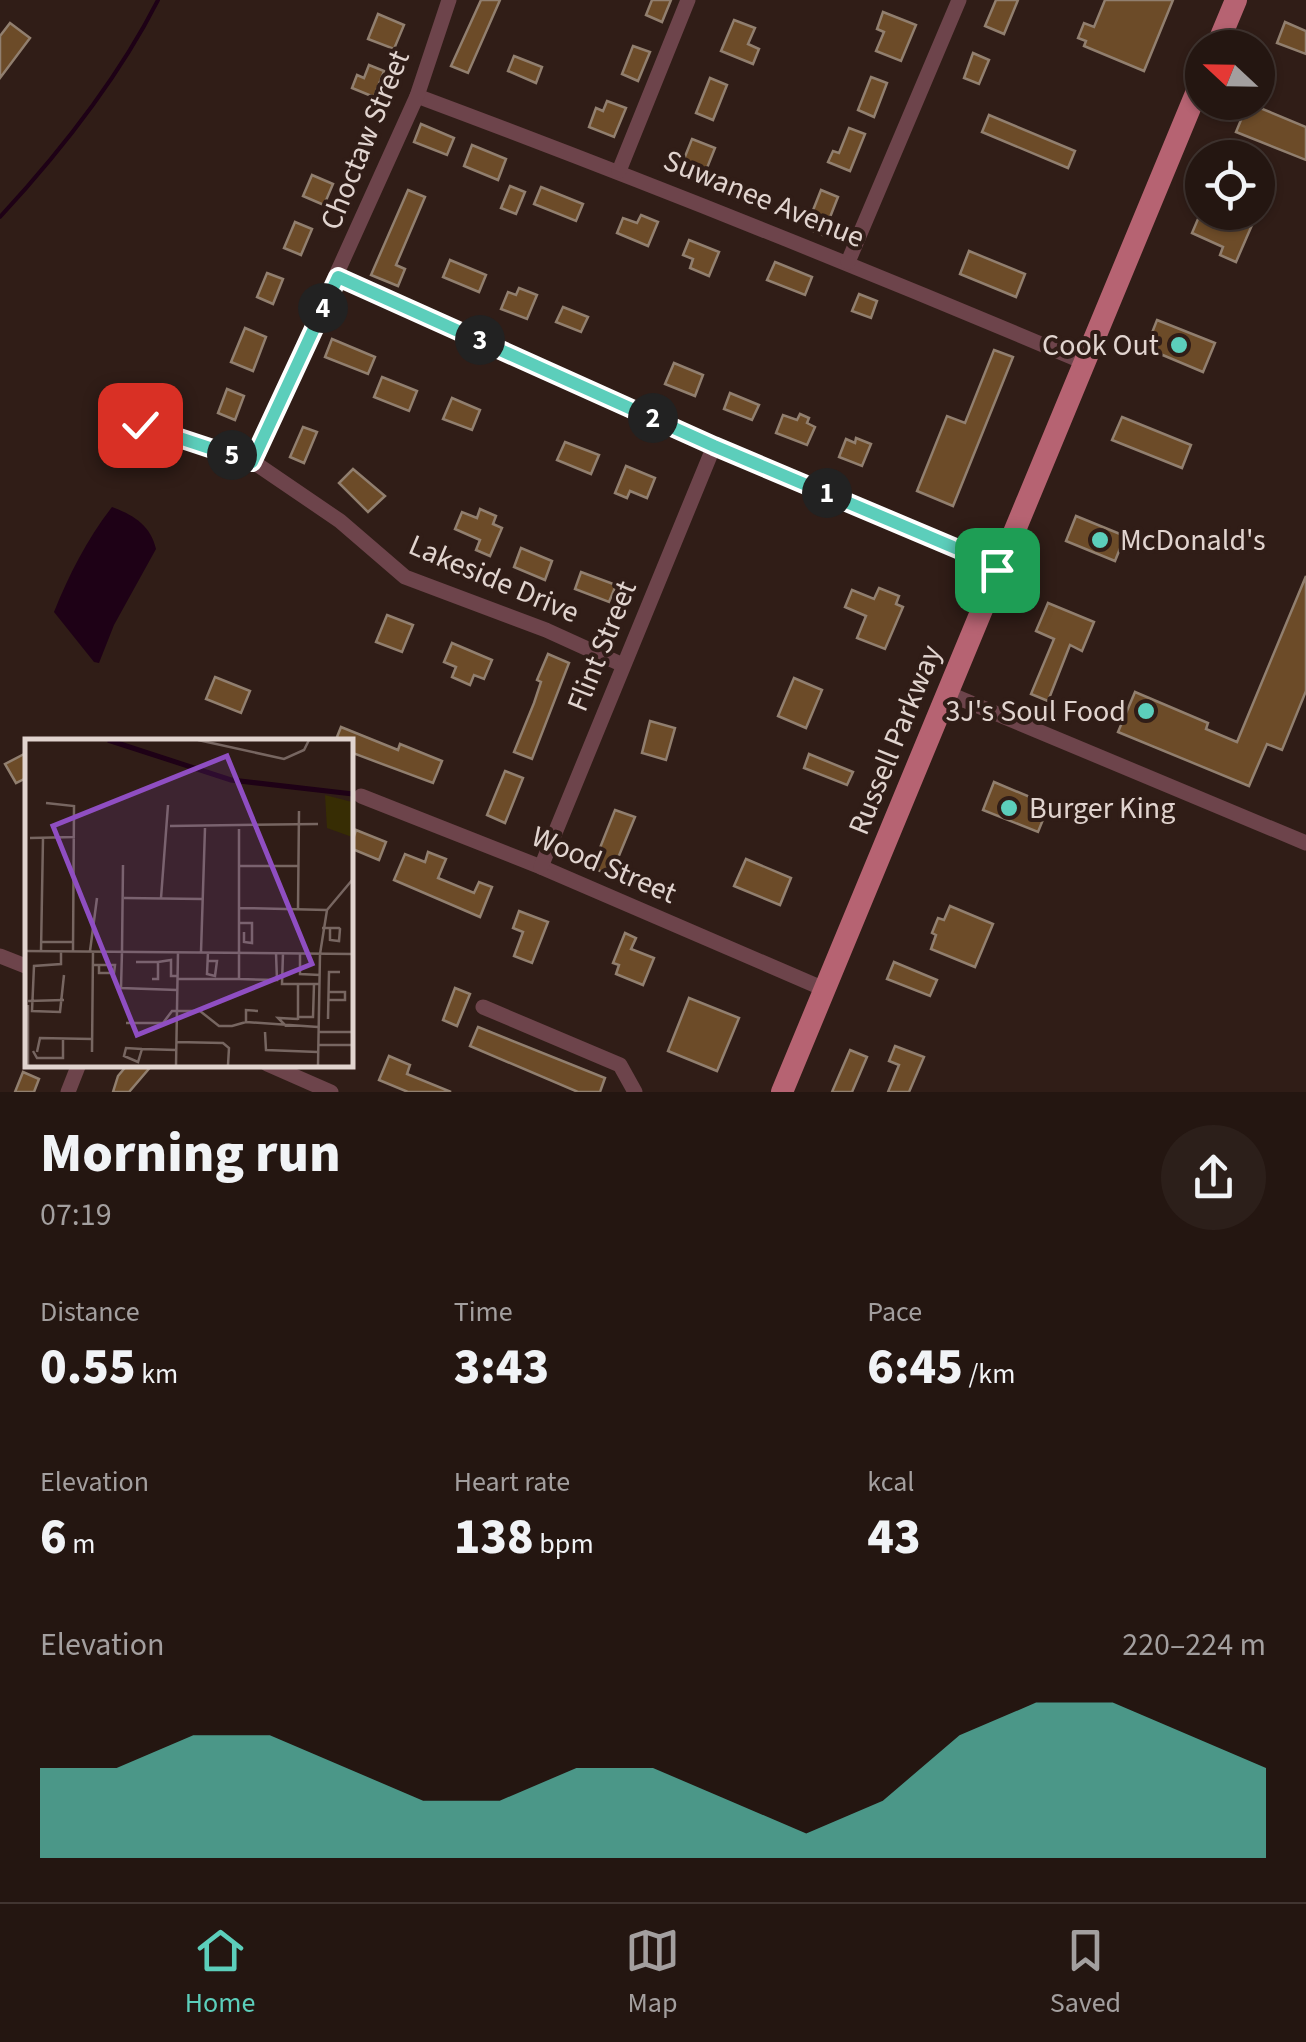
<!DOCTYPE html>
<html lang="en">
<head>
<meta charset="utf-8">
<style>
  body { margin:0; font-family:"Source Sans 3",sans-serif; background:#2c1f1a; color:#f1f3f6; height:100vh; display:flex; flex-direction:column; font-size:38px; white-space:nowrap }
  * { box-sizing:border-box; margin:0 }
  p { font-size:32px; color:#a39f9f }
  .icon { flex:none; width:55px; height:55px; fill:none; stroke:currentColor; stroke-width:2; stroke-linecap:round; stroke-linejoin:round }
  .map { position:relative; height:1092px; overflow:hidden }
  .side { display:flex; flex-direction:column; background:#241611; flex:1 }
  .side>* { flex:none }
  .needle { width:65px; rotate:292deg }
  .fabs { position:absolute; left:1185px; top:30px; display:grid; gap:20px }
  .fabs a { display:grid; place-items:center; width:90px; height:90px; border-radius:50%; background:#241611; box-shadow:0 2px 8px #0004,0 0 0 2px #413531; font-size:50px }
  .pin { position:absolute; display:grid; place-items:center; width:85px; height:85px; color:#fff; margin:-42px; border-radius:20px; box-shadow:0 5px 15px #0006 }
  .km { position:absolute; width:50px; height:50px; margin:-25px; border-radius:50%; background:#222; color:#fff; font-size:28px; line-height:50px; text-align:center }
  .round { display:grid; place-items:center; flex:none; width:105px; height:105px; border-radius:52px; background:#2c1f1a }
  .summary { display:flex; align-items:center; justify-content:space-between; height:170px; padding:0 40px }
  h1 { font-size:55px; font-weight:800; line-height:75px }
  .figures { display:grid; grid-template-columns:repeat(3,1fr); gap:15px; height:170px; padding:10px 40px }
  .figures div { display:grid; align-content:center }
  .figures b { font-size:50px; font-weight:800 }
  .figures small { font-size:28px; font-weight:400 }
  .figures p { font-size:28px }
  .chart { height:280px; padding:20px 40px }
  .chart p { display:flex; justify-content:space-between }
  .chart svg { width:100%; height:180px; margin-top:10px; fill:#5ccebb; opacity:.7 }
  .tab-bar { display:flex; justify-content:space-around; align-items:center; height:140px; border-top:2px solid #413531; background:#241611; font-size:28px; color:#a39f9f }
  .tab-bar a { display:grid; justify-items:center; gap:5px }
  .tab-bar .selected { color:#5ccebb }
  .map>svg:first-child { display:block }
</style>
</head>
<body>
<div class="map">
<svg width="1306" height="1092" viewBox="0 0 1306 1092">
  <rect width="100%" height="100%" fill="#301d17"/>
  <path fill="#1e0116" d="M112 507C134 515 151 526 156 549L114 625 99 663 94 662 54 612C69 575 87 539 112 507Z"/>
  <g fill="none" stroke-linecap="round" stroke-linejoin="round">
    <path stroke="#1e0116" stroke-width="4" d="M0 217C60 152 118 79 158 0"/>
  </g>
  <g fill="#6c4b28" stroke="#917f6f" stroke-width="2.5">
    <path d="M481 0H500L468 73 451 66Z"/>
    <path d="M652 0H671L662 22 646 15Z"/>
    <path d="M996 0H1018L1004 34 985 26Z"/>
    <path d="M1105 0H1173L1144 71 1084 46 1086 41 1078 38 1084 23 1094 27Z"/>
    <path d="M883 12 916 25 901 61 876 51 884 32 877 29Z"/>
    <path d="M378 14 404 25 394 49 368 39Z"/>
    <path d="M734 20 755 28 748 44 759 49 753 64 721 51Z"/>
    <path d="M1285 22 1306 31V54L1277 43Z"/>
    <path d="M10 23 30 38 0 78V36Z"/>
    <path d="M633 46 650 52 638 81 622 74Z"/>
    <path d="M973 53 989 60 979 84 964 78Z"/>
    <path d="M514 56 542 67 536 83 508 71Z"/>
    <path d="M369 65 384 71 374 97 352 88 357 75 364 78Z"/>
    <path d="M871 77 887 83 874 117 858 110Z"/>
    <path d="M710 78 727 85 713 120 696 113Z"/>
    <path d="M607 101 626 108 614 137 589 127 596 108 603 111Z"/>
    <path d="M1248 103 1306 127V160L1236 132Z"/>
    <path d="M989 115 1075 151 1068 168 982 132Z"/>
    <path d="M421 124 454 138 447 155 414 142Z"/>
    <path d="M849 128 865 134 850 171 828 162 833 151 839 153Z"/>
    <path d="M692 139 715 148 705 173 682 164Z"/>
    <path d="M472 145 506 159 498 180 464 166Z"/>
    <path d="M312 175 333 184 324 205 303 196Z"/>
    <path d="M510 186 525 192 516 214 501 208Z"/>
    <path d="M541 187 583 204 576 221 534 204Z"/>
    <path d="M408 190 425 197 396 265 405 269 398 286 371 275Z"/>
    <path d="M821 190 838 197 823 235 806 228Z"/>
    <path d="M1201 212H1242L1255 218 1236 262 1220 255 1223 247 1192 233Z"/>
    <path d="M641 215 658 222 648 246 617 233 623 218 637 223Z"/>
    <path d="M295 222 312 229 301 255 284 248Z"/>
    <path d="M689 240 719 252 709 276 690 268 693 259 683 255Z"/>
    <path d="M969 251 1025 274 1016 297 960 274Z"/>
    <path d="M450 260 486 275 479 292 443 277Z"/>
    <path d="M775 262 812 277 805 295 767 280Z"/>
    <path d="M267 273 283 279 273 304 257 297Z"/>
    <path d="M519 288 537 295 527 319 501 309 508 292 516 295Z"/>
    <path d="M859 294 877 301 871 318 852 311Z"/>
    <path d="M563 307 588 317 581 332 556 322Z"/>
    <path d="M1157 320 1215 343 1203 372 1146 348Z"/>
    <path d="M245 328 266 337 253 371 231 362Z"/>
    <path d="M332 339 375 357 368 374 325 357Z"/>
    <path d="M994 350 1013 357 953 506 917 491 947 416 965 423Z"/>
    <path d="M674 363 703 375 695 396 665 384Z"/>
    <path d="M382 377 417 391 409 411 374 397Z"/>
    <path d="M227 389 244 396 235 420 218 413Z"/>
    <path d="M730 393 759 405 752 420 724 409Z"/>
    <path d="M452 398 480 410 472 430 443 419Z"/>
    <path d="M800 414 809 418 807 423 815 427 807 445 776 433 783 415 797 420Z"/>
    <path d="M1122 417 1191 445 1182 468 1112 440Z"/>
    <path d="M303 427 317 432 304 463 290 457Z"/>
    <path d="M856 438 871 444 862 466 839 457 846 439 855 443Z"/>
    <path d="M565 442 599 455 591 474 557 460Z"/>
    <path d="M626 466 655 478 647 498 630 491 627 498 615 493Z"/>
    <path d="M353 469 385 496 368 512 339 483Z"/>
    <path d="M480 509 496 516 493 524 502 528 490 556 476 550 480 540 455 529 462 512 477 518Z"/>
    <path d="M1076 516 1125 536 1115 561 1066 541Z"/>
    <path d="M521 548 552 561 545 580 514 567Z"/>
    <path d="M581 572 616 585 609 602 575 589Z"/>
    <path d="M1306 576V691L1282 750 1267 744 1249 786 1118 732 1135 692 1208 723 1206 729 1237 742Z"/>
    <path d="M879 588 899 596 896 604 903 607 885 649 857 638 866 616 845 607 852 590 874 599Z"/>
    <path d="M1048 603 1094 622 1082 651 1070 645 1048 701 1031 694 1054 639 1036 631Z"/>
    <path d="M387 615 413 625 402 652 376 642Z"/>
    <path d="M452 643 492 660 484 679 474 675 470 685 452 677 456 667 444 662Z"/>
    <path d="M548 654 569 663 532 759 514 752 534 703 541 682 537 680Z"/>
    <path d="M215 677 250 691 241 713 206 699Z"/>
    <path d="M794 678 822 690 806 728 778 716Z"/>
    <path d="M650 721 675 728 666 760 642 753Z"/>
    <path d="M341 727 398 750 400 744 442 761 433 783 350 752V742H335Z"/>
    <path d="M28 752V777L16 783 5 764Z"/>
    <path d="M809 754 853 772 847 785 804 768Z"/>
    <path d="M505 771 523 778 505 823 487 815Z"/>
    <path d="M994 782 1049 805 1038 832 983 810Z"/>
    <path d="M615 810 635 817 611 875 592 868Z"/>
    <path d="M356 830 386 842 379 860 350 848Z"/>
    <path d="M428 852 446 859 438 878 474 893 479 882 492 887 480 917 394 880 405 854 425 862Z"/>
    <path d="M746 859 791 878 780 905 734 886Z"/>
    <path d="M950 906 993 924 975 967 931 949 936 935 932 933 938 918 944 920Z"/>
    <path d="M519 911 548 922 532 963 514 956 523 932 513 928Z"/>
    <path d="M625 933 636 938 631 949 654 958 643 985 616 974 619 965 613 963Z"/>
    <path d="M894 962 937 980 930 996 887 979Z"/>
    <path d="M455 988 470 994 457 1026 443 1020Z"/>
    <path d="M689 998 739 1018 717 1071 668 1051Z"/>
    <path d="M478 1027 605 1078 600 1092H578L470 1046Z"/>
    <path d="M895 1046 924 1057 909 1092H888L899 1065 889 1061Z"/>
    <path d="M850 1050 867 1057 852 1092H832Z"/>
    <path d="M389 1056 410 1065 407 1074 451 1092H408L379 1080Z"/>
    <path d="M128 1064H153L129 1092H113L118 1076Z"/>
    <path d="M23 1072 39 1079 34 1092H15Z"/>
  </g>
  <g fill="none" stroke-linecap="round" stroke-linejoin="round">
    <g stroke="#6d444b" stroke-width="15">
      <path d="M417 96C642 180 864 269 1086 363"/>
      <path d="M619 171 688 0"/>
      <path d="M848 262 959 0"/>
      <path d="M338 277 714 446 998 566"/>
      <path d="M140 425 252 461 340 521 405 577 546 630 623 665"/>
      <path d="M252 461 417 96 449 0"/>
      <path d="M947 693 1306 843"/>
      <path d="M361 796 541 867 824 989"/>
      <path d="M541 867 714 446"/>
      <path d="M0 956 28 967"/>
      <path d="M483 1007 620 1065 635 1092"/>
      <path d="M267 1064 331 1092"/>
      <path d="M68 1092 79 1064"/>
    </g>
    <g stroke="#b66372" stroke-width="22">
      <path d="M1216 48 1236 0"/>
      <path d="M782 1092 1202 79"/>
    </g>
  </g>
  <g fill="none" stroke-linecap="round" stroke-linejoin="round">
    <defs>
      <path id="route" d="M140 425 252 462 338 277 714 446 998 566 997 570"/>
    </defs>
    <use href="#route" stroke="#fff" stroke-width="20"/>
    <use href="#route" stroke="#5ccebb" stroke-width="12"/>
  </g>
  <g fill="#5ccebb" stroke="#301d17" stroke-width="4">
    <circle cx="1179" cy="345" r="10"/>
    <circle cx="1100" cy="540" r="10"/>
    <circle cx="1146" cy="711" r="10"/>
    <circle cx="1009" cy="808" r="10"/>
  </g>
  <g text-anchor="middle" dominant-baseline="central" stroke-width="8" stroke-linejoin="round" paint-order="stroke">
    <g font-size="30" fill="#e1d4cf" stroke="#301d17">
      <text transform="translate(365 140) rotate(-68)">Choctaw Street</text>
      <text transform="translate(764 199) rotate(22)">Suwanee Avenue</text>
      <text transform="translate(494 579) rotate(23)">Lakeside Drive</text>
      <text transform="translate(602 646) rotate(-68)">Flint Street</text>
      <text transform="translate(895 740) rotate(-68)">Russell Parkway</text>
      <text transform="translate(604 865) rotate(23)">Wood Street</text>
    </g>
    <g font-size="30" fill="#e1d4cf" stroke="#301d17" text-anchor="end">
      <text x="1159" y="345">Cook Out</text>
      <text x="1120" y="540" text-anchor="start">McDonald's</text>
      <text x="1126" y="711">3J's Soul Food</text>
      <text x="1029" y="808" text-anchor="start">Burger King</text>
    </g>
  </g>
  <g transform="translate(25 739)">
    <rect width="328" height="328" fill="#301d17"/>
    <path d="M300 56 327 63V98L302 89Z" fill="#372d04"/>
    <path fill="none" stroke="#1e0116" stroke-width="5" d="M83 1 206 41 328 55"/>
    <path fill="none" stroke="#776661" stroke-width="2.5" d="M173 1 259 20 279 11 284 1M21 64 49 67 48 212M145 87 293 85M5 99 50 98M215 127H274M99 159 177 160M136 159 143 66M215 169 302 171M273 170 274 72M215 184H227V204L219 203V193M297 189H314L315 190 314 202 305 201V189M16 203H48M0 212 328 215M16 212 18 99M36 212V225L9 227 7 272 35 273 39 236M65 212 72 159M97 212 96 249 152 251M97 212 98 126M176 213 180 89M258 214 257 245H295M275 214V235L295 236M295 215 302 171 328 140M183 222H192L190 237 182 235 183 213M111 223H133V240H127M133 223 146 221V237H152M68 226H90L89 234H74V226M152 240H214V90M214 240 252 241 251 214M303 261H320V253H304M3 262 39 261M273 278H288L289 245M303 280 304 233H315M273 281V245M221 283 293 288M101 284H138L147 272H175L194 287H207L221 283V271L233 272M261 287 253 279 273 280M240 293 241 311 293 313M293 293H328M151 303 198 304 204 309 203 326M293 306H328M117 310 113 323 99 317 101 309 117 310 151 311M8 312 12 319H38V299M12 313 15 299 67 300M67 313 68 212M3 327V266M151 327 153 213M293 327 295 215"/>
    <path fill="#8f4ec2" fill-opacity="0.15" stroke="#8f4ec2" stroke-width="5" d="M202 17 287 225 112 296 28 87Z"/>
    <rect width="328" height="328" fill="none" stroke="#e1d4cf" stroke-width="5"/>
  </g>
</svg>
<div class="fabs">
<a><svg class="needle" viewBox="-14 -14 28 28"><path d="M0-13l5 13h-10z" fill="#e53935"/><path d="M0 13l5-13h-10z" fill="#a39f9f"/></svg></a>
<a><svg class="icon" aria-label="locate" viewBox="0 0 24 24"><circle cx="12" cy="12" r="6"/><path d="M12 2v4M12 18v4M2 12h4M18 12h4"/></svg></a>
</div>
<div class="pin" style="left:997px;top:570px;background:#1e9e55"><svg class="icon" aria-label="arrive" viewBox="0 0 24 24"><path d="M6 21V4h12l-3 4 3 4H6"/></svg></div>
<div class="pin" style="left:140px;top:425px;background:#d93025"><svg class="icon" aria-label="check" viewBox="0 0 24 24"><path d="M5 12l5 5 9-10"/></svg></div>
<b class="km" style="left:827px;top:493px">1</b>
<b class="km" style="left:653px;top:418px">2</b>
<b class="km" style="left:480px;top:340px">3</b>
<b class="km" style="left:323px;top:308px">4</b>
<b class="km" style="left:232px;top:455px">5</b>
</div>
<section class="side">
<div class="summary"><div><h1>Morning run</h1><p>07:19</p></div><a class="round"><svg class="icon" aria-label="share" viewBox="0 0 24 24"><path d="M12 15V3M7 8l5-5 5 5M5 13v7h14v-7"/></svg></a></div>
<div class="figures">
<div><p>Distance</p><b>0.55<small> km</small></b></div>
<div><p>Time</p><b>3:43</b></div>
<div><p>Pace</p><b>6:45<small> /km</small></b></div>
</div>
<div class="figures">
<div><p>Elevation</p><b>6<small> m</small></b></div>
<div><p>Heart rate</p><b>138<small> bpm</small></b></div>
<div><p>kcal</p><b>43</b></div>
</div>
<div class="chart"><p><span>Elevation</span>220–224 m</p>
<svg viewBox="0 0 160 44" preserveAspectRatio="none"><path d="M0 44V22L10 22L20 14L30 14L40 22L50 30L60 30L70 22L80 22L90 30L100 38L110 30L120 14L130 6L140 6L150 14L160 22V44z"/></svg>
</div>
</section>
<nav class="tab-bar">
<a class="selected"><svg class="icon" aria-label="home" viewBox="0 0 24 24"><path d="M3 11l9-7 9 7M6 9v11h12V9"/></svg>Home</a>
<a><svg class="icon" aria-label="map" viewBox="0 0 24 24"><path d="M3 6l6-2 6 2 6-2v14l-6 2-6-2-6 2zM9 4v14M15 6v14"/></svg>Map</a>
<a><svg class="icon" aria-label="saved" viewBox="0 0 24 24"><path d="M7 4h10v16l-5-4-5 4z"/></svg>Saved</a>
</nav>
</body>
</html>
